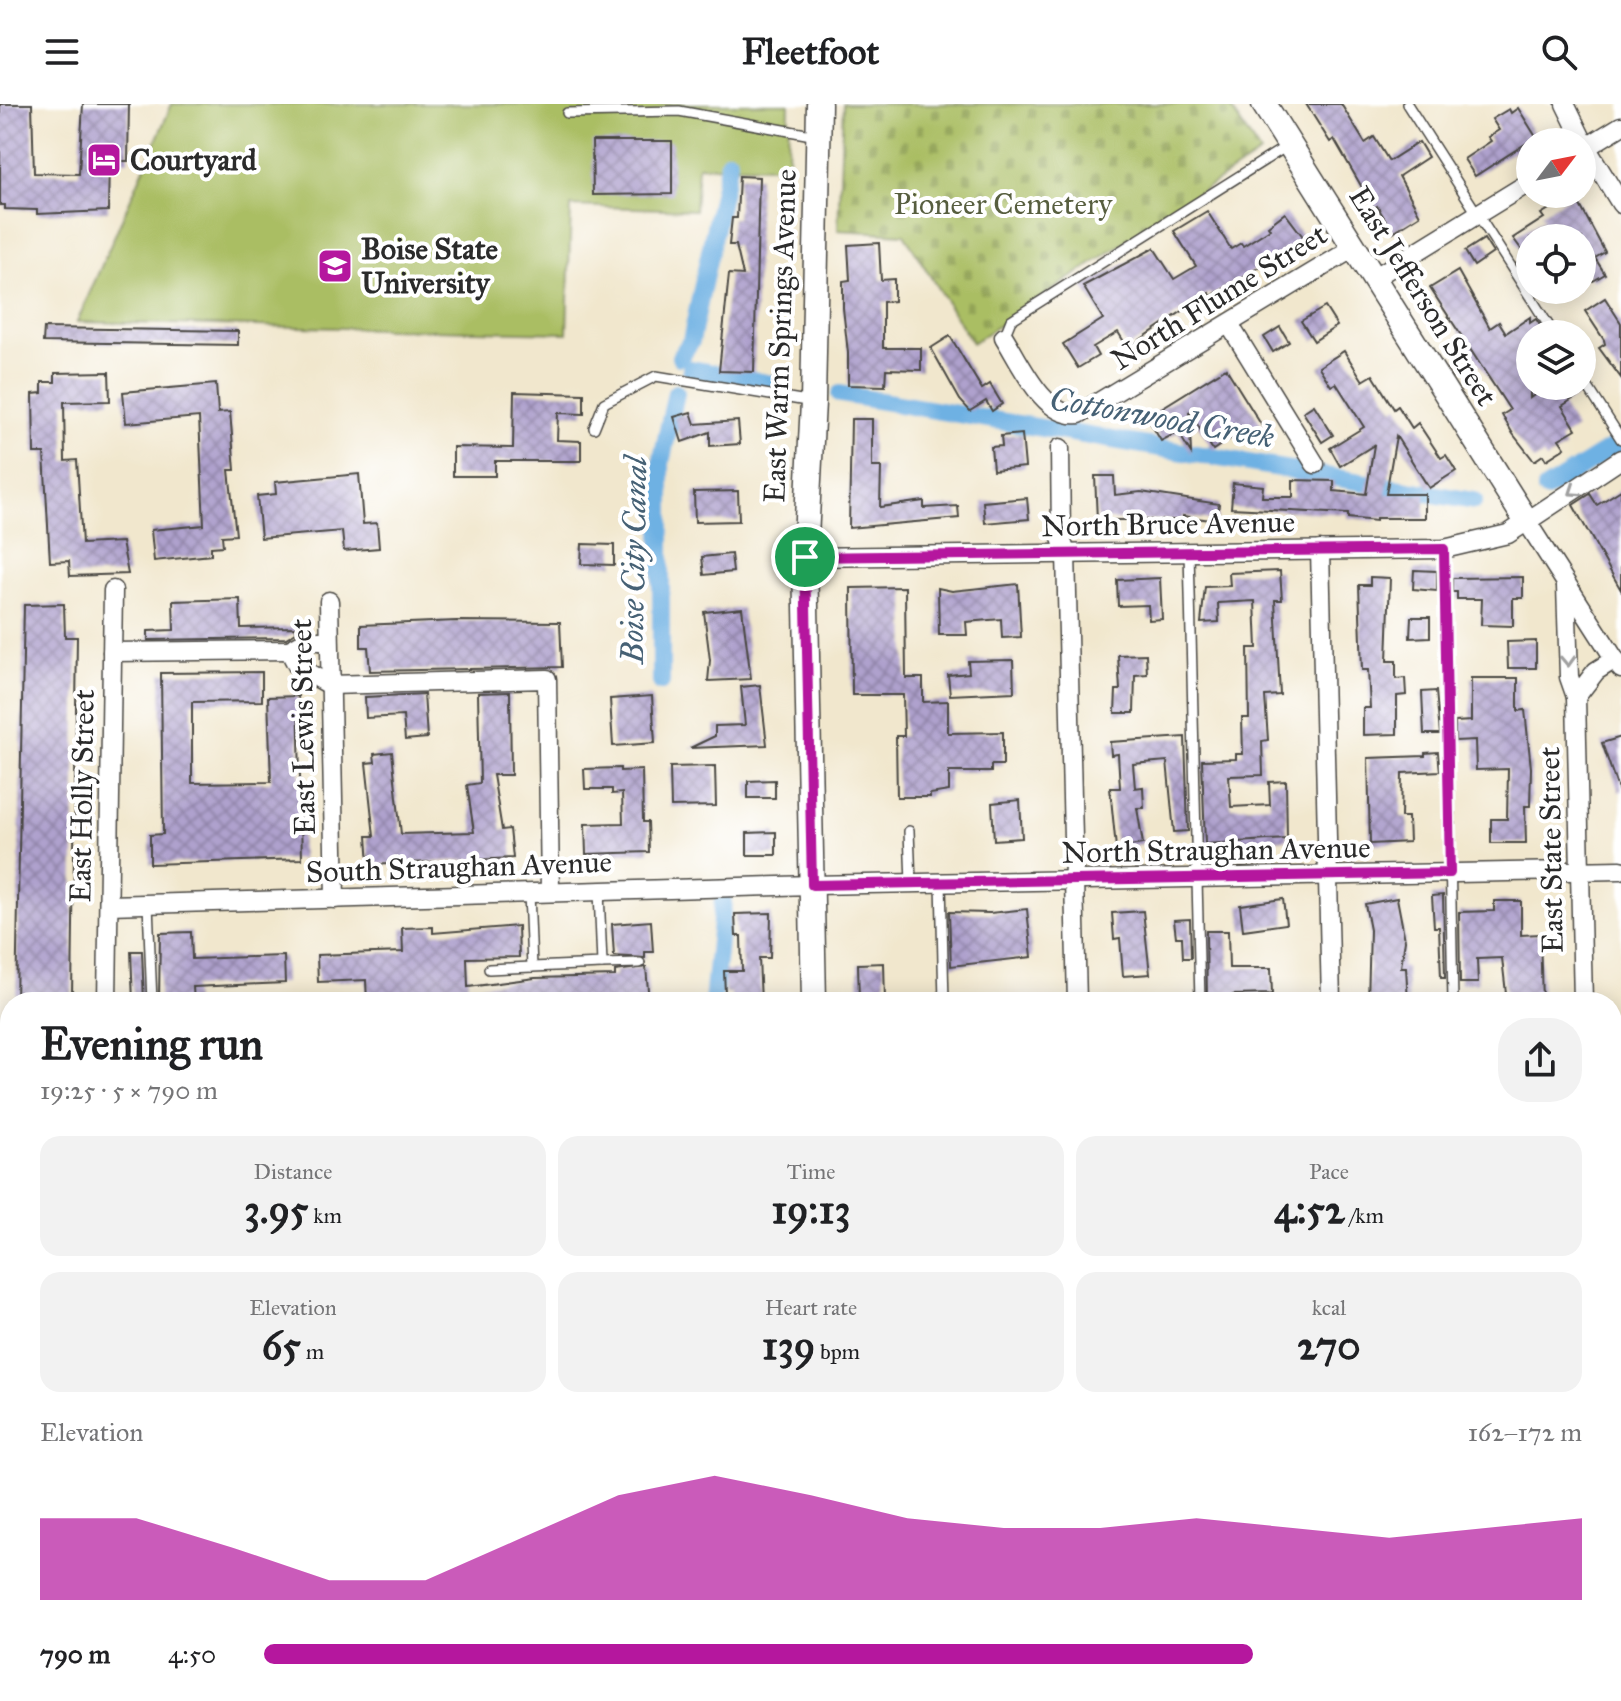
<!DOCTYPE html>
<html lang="en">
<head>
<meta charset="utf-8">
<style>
  body { margin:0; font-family:"IM FELL Great Primer",serif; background:#f2f2f2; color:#202124; height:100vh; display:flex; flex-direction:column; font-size:30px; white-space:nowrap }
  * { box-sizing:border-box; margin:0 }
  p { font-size:26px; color:#757577 }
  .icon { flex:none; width:44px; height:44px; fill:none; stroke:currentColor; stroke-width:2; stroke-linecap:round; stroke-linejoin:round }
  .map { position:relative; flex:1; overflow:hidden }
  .side { position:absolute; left:0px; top:888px; width:1622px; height:710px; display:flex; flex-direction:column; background:#fff; border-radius:32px 32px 0 0; box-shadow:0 4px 20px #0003 }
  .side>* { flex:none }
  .needle { width:52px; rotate:58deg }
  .fabs { position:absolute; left:1516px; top:24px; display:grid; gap:16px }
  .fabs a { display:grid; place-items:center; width:80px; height:80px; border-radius:50%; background:#fff; box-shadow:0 4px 20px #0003; font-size:40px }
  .pin { position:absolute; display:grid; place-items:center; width:68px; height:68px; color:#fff; margin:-34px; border:4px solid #fff; border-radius:50%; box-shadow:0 2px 8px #0007 }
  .round { display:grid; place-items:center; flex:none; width:84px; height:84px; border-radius:32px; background:#f2f2f2 }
  .head { display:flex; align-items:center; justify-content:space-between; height:136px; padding:0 40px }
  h1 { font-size:44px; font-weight:700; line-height:60px }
  .metrics { display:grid; grid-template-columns:repeat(3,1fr); gap:12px; height:136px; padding:8px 40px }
  .metrics div { display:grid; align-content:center; border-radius:20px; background:#f2f2f2; text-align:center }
  .metrics b { font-size:40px; font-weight:700 }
  .metrics small { font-size:22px; font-weight:400 }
  .metrics p { font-size:22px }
  .chart { height:224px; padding:16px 40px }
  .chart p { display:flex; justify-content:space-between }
  .chart svg { width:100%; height:144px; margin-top:8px; fill:#b5179e; opacity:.7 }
  ul { padding:0 40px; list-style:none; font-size:26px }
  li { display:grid; grid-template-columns:128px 96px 1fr; align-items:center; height:60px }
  li i { height:20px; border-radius:10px; background:#b5179e }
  header { display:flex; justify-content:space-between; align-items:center; height:104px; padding:0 40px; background:#fff; font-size:36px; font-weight:700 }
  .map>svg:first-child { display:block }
</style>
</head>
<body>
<header><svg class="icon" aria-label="menu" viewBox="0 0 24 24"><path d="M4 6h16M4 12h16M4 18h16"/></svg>Fleetfoot<svg class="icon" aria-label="search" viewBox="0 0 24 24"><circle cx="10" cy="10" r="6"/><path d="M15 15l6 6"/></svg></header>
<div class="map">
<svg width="1621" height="1597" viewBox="0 0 1621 1597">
  <defs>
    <pattern id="cemetery-stones" width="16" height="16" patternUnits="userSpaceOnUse" patternTransform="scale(2)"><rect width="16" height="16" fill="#aabe63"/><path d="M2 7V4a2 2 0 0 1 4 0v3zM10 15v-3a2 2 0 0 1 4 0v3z" fill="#92a356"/></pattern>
    <pattern id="building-cross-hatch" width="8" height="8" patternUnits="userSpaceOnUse" patternTransform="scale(2)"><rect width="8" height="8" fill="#afa1cd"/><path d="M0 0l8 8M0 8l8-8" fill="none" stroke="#8f83a7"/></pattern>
  </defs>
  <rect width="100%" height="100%" fill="#fff"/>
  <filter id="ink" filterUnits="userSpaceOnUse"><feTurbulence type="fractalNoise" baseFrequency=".0125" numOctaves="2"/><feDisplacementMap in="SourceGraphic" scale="16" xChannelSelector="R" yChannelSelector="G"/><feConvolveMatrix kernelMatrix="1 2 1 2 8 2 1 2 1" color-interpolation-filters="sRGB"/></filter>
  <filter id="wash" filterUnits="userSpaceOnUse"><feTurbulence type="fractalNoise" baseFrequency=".006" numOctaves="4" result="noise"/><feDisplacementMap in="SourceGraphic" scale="32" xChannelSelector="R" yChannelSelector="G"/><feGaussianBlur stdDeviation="1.8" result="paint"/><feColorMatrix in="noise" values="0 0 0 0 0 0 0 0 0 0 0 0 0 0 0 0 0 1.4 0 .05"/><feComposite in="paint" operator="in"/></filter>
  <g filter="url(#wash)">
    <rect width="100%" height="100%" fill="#f1e7cd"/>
    <path fill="url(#cemetery-stones)" stroke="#6a7447" stroke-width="2" d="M843 0H1228L1260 49 972 239 904 130 838 126Z"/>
    <path fill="#aabe63" stroke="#6a7447" stroke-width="2" d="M172 0H789L788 63 698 62 695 106 571 102 567 229 77 218Z"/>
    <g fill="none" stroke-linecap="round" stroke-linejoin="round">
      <g stroke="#6eb1e3" stroke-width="18">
        <path d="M680 253 691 237 729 57"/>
        <path d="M691 265 778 281"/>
        <path d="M840 290 1474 397"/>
        <path d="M1546 385 1621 338"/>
        <path d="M661 578V359L676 289"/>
        <path d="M713 898 723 797"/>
        <path d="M474 1588V1597"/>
      </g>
    </g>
    <g id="blocks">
      <g fill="url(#building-cross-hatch)">
        <path d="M0 0H32L34 69 79 70 83 0H129L128 57H109L108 107 37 110V106L5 105V101H0Z"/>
        <path d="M1306 0H1341L1365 39 1374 33 1389 57 1419 38 1428 53 1399 72 1420 111 1393 128 1377 102 1374 104 1334 35 1330 38Z"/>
        <path d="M1518 4 1536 33 1475 72 1464 55 1491 37 1488 33 1499 26 1492 15 1509 5 1511 9Z"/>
        <path d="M592 37H672V90L593 91Z"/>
        <path d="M739 72 759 73 754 268 719 267 729 170 743 171 736 141H729L732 114H737Z"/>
        <path d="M1574 90 1605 148 1595 154 1605 170 1593 177 1582 163V134H1530V179L1517 159 1527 153 1513 134 1544 114 1541 110Z"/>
        <path d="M1207 107 1231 145 1241 139 1243 142 1270 125 1268 122 1285 109 1304 134 1238 177 1211 192 1209 189 1128 244 1118 228 1093 243 1098 252 1078 264 1063 240 1103 215 1083 182 1154 144 1174 175 1196 162 1174 127Z"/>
        <path d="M1484 135 1493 149 1474 162 1465 147Z"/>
        <path d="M879 139 881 176 894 175V197L883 198V244H921V266L886 265 885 282 848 281V249L843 204V177L850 176 848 141Z"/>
        <path d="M1458 167 1490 224 1499 218 1506 229 1530 213V219L1536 215 1543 226 1530 230V294L1540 287 1544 292 1560 282H1578L1582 289 1562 302 1576 325 1559 335 1565 344 1546 356 1543 351 1534 357 1513 330 1502 311 1510 306 1430 184Z"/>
        <path d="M1605 194 1621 219V274L1599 244 1605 240 1604 236 1585 207Z"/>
        <path d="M1325 203 1337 222 1314 237 1301 217Z"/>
        <path d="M1280 223 1289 238 1273 248 1264 233Z"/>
        <path d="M44 224 238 227V241L43 238Z"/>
        <path d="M950 232 982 285 990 280 1002 300 992 307 986 297 970 307 960 296 931 244Z"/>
        <path d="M1344 247 1363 277 1373 271 1394 305 1398 302 1412 324 1418 319 1441 354 1446 351 1456 367 1429 384 1396 332 1386 390H1425V414H1376V417L1348 414V410L1231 404 1233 379 1263 382 1262 393H1293V376L1334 377V387L1366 390 1374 341 1340 362 1330 344 1364 323 1336 279 1331 282 1319 263Z"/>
        <path d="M1226 264 1267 330 1249 342 1240 328 1213 346 1189 307 1191 349 1178 328 1161 337 1147 313Z"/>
        <path d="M109 268 110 297 64 298 65 357 77 356 82 440 122 438 128 470 70 472 69 457 50 458 44 349H34L33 290 42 289V278H55V269Z"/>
        <path d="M216 280 218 309 230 308 235 366H229L236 431 222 432 223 442 211 443V451L154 457 151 426 204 421 199 313 126 319 123 288Z"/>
        <path d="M514 288 584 290V310L558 309 557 336 581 337V357H495V372H453V343L513 344Z"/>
        <path d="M1314 301 1333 331 1322 338 1303 308Z"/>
        <path d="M691 308 695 320 738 317 740 340 710 342V328L682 338 674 313Z"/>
        <path d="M851 315H872V363H881L880 403 924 397V404L958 402 959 414 849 424Z"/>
        <path d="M1022 330 1025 363 993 366 991 343 1002 342 1001 332Z"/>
        <path d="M359 370 363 420 377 419 379 444 344 447 342 427 261 434 257 392 276 390 275 378Z"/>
        <path d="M1095 372H1114L1115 391 1141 388 1219 400 1217 417 1183 412V416H1097Z"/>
        <path d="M1621 386V486L1573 401 1590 390 1597 401Z"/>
        <path d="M738 387 739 417 695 418 694 388Z"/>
        <path d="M1027 394 1029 415 985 419 983 398Z"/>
        <path d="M582 440 614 441V461L581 460Z"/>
        <path d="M731 450 733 468 704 471 702 453Z"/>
        <path d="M1414 466 1437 467V487L1413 485Z"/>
        <path d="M1280 467 1282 496H1275L1280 591 1265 592 1268 636 1262 637 1263 671 1229 672 1231 703 1270 701 1269 678 1286 677 1287 735 1205 740 1202 656 1236 655V650H1243L1242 614H1249L1248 544H1257L1255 497 1218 499 1219 518 1201 519 1205 483 1230 482 1229 469Z"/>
        <path d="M1370 473 1390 474 1387 557H1396V575L1405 574 1406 591 1397 592V630L1363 631V604H1370L1368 566H1362L1359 481H1370Z"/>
        <path d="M1523 473V494H1513V522L1481 521 1482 495H1457V488H1452V474Z"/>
        <path d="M1160 474 1162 515 1149 516 1148 501 1118 502 1117 476Z"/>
        <path d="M1018 480 1021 533 1002 534 1001 515 966 518 967 531H939L938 484 952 487Z"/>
        <path d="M905 483 906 574H923V598L948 597V629L1003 628V661H991V668H949V687L930 690V693H897L896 632H904L903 591H852L851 484Z"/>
        <path d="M240 495 241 524 296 523V528L286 534 148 536V527L174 526 173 497Z"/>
        <path d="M64 500 65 533H77L72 892 56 891V898H16L24 501Z"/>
        <path d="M742 504 751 575 708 577 710 556 704 508Z"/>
        <path d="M1411 513H1430V533L1410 534Z"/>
        <path d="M457 517 560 518 562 563 370 567 368 543H361V521Z"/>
        <path d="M1536 537V564H1508L1507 538Z"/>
        <path d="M1146 550 1147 570 1135 571 1134 609H1115L1116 586H1120L1118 551Z"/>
        <path d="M1013 556 1014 588 950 591 948 571 969 569 968 557Z"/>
        <path d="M262 568V597L192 598V679L271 678 268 593 298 592 302 755 150 760V731L163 730 161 569Z"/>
        <path d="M1471 574H1518V607L1525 606 1531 664 1530 702H1525L1526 739H1491V715H1507L1508 665 1476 666 1475 636 1455 637V618L1471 617Z"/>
        <path d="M760 581 767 641 690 644 715 632V622L745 621 741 583Z"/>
        <path d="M1436 587 1440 630H1424L1422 588Z"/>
        <path d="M510 588 511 671H493L502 726 510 725 513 754 369 761 367 732H374L366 659 375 658 374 650 392 648 401 730 474 728 467 681 480 679 478 589Z"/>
        <path d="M424 590 427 634 405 636 403 612 366 614 365 593Z"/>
        <path d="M652 592 655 639 613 642 610 595Z"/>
        <path d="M1185 633 1188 727 1174 728 1167 657 1133 660 1135 684 1143 683 1144 704H1137L1143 740 1116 744 1110 684H1120L1118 650 1111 651 1110 638Z"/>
        <path d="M1621 633V687L1619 688 1602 639Z"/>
        <path d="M1438 648 1440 667 1402 669 1401 713H1408L1409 738 1370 740 1368 654 1425 652V649Z"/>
        <path d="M715 662 716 702 671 703 670 663Z"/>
        <path d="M620 664V667L642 666 643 718H648L649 748 586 750 585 720 623 719 622 689 612 690V685H585L584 665Z"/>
        <path d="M775 676V694H748V677Z"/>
        <path d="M1020 696 1022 734 994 736 992 699Z"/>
        <path d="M776 728V751H747V729Z"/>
        <path d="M1443 791 1445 874H1441L1439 823H1434L1432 792Z"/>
        <path d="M1397 794 1405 836 1401 863H1406L1408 898H1368L1370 826 1365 800Z"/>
        <path d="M1283 795 1286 820 1243 826 1240 801Z"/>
        <path d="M1494 797H1521V831L1540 830 1542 898H1507L1502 854 1477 855 1478 879H1460L1459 808 1494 807Z"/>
        <path d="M1027 805 1032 853 951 862 949 808 990 809Z"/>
        <path d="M1143 807 1150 870 1123 872 1120 834 1114 835 1112 809Z"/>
        <path d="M771 809 770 854H759L761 898H732L731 889H725L724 867H742L741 832H736L735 810Z"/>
        <path d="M1190 815 1191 854H1183L1182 833H1176L1174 816Z"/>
        <path d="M651 817 653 848H645V854L614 852 612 820Z"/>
        <path d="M518 822 519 853 467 854 468 883 535 874 615 872V867L646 863 649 898H367L366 876 318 878 317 851 403 848 402 824 433 823V829Z"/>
        <path d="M1206 827H1228L1229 864H1271L1272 890 1233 891V896H1207Z"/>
        <path d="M191 828 192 855 284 852 285 879 193 883 194 898H159L160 829Z"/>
        <path d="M131 847H142L144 898H133Z"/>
        <path d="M884 859 885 897H859L858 860Z"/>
      </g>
    </g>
  </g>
  <g filter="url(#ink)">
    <use href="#blocks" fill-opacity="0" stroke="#494743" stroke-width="2"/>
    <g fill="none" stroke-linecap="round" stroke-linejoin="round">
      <defs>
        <g id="lane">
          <path d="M1407 0 1554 230"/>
          <path d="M567 9 679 7 817 32"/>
          <path d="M1004 233 1011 216 1287 42"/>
          <path d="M1582 274 1621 335"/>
          <path d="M594 324 604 299 656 272 813 298"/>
          <path d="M1444 445 1453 898"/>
          <path d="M1189 448 1200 898"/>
          <path d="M909 727 911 779"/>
          <path d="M941 779 944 898"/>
          <path d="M529 789 532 863 602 860 599 787"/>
          <path d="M148 800 152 898"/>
          <path d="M602 860 640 859"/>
          <path d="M489 865 532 863"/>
          <path d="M958 1588V1597"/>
          <path d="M1216 1588V1597"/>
          <path d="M1470 1588V1597"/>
          <path d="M8 1597 10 1567"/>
        </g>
        <g id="street">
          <path d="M1565 0 1586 43 1621 100"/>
          <path d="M1582 46 1621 22"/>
          <path d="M1374 174 1530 78"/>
          <path d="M1229 220 1315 360"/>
          <path d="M1004 233C1020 258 1044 315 1079 310L1355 143"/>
          <path d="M1060 344 1061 434 1066 449 1077 898"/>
          <path d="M1527 418 1621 565"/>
          <path d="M1320 446 1331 898"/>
          <path d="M805 453 1444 445 1508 430 1621 355"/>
          <path d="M1566 482 1569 573 1576 593 1596 567 1615 555"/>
          <path d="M329 497 335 795"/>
          <path d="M329 537H305L289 546 298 563 330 581 547 575 550 788"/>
          <path d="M112 548 289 546"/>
          <path d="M1576 593 1583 898"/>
          <path d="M109 801 812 781 1621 766"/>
          <path d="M107 898 113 486"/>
          <path d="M1612 1063H1621"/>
          <path d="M1612 1360H1621"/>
          <path d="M352 1588 353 1597"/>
          <path d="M1093 1588 1094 1597"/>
          <path d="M1348 1588V1597"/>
          <path d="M1599 1588 1600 1597"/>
          <path d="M98 1597V1588"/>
        </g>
        <g id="secondary">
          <path d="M1264 0 1527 418"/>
          <path d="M814 898 805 453 813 298 819 0"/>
          <path d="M830 1588 831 1597"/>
        </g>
      </defs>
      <use href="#lane" stroke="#494743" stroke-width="12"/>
      <use href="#street" stroke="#494743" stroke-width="21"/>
      <use href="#secondary" stroke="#494743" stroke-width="27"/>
      <use href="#lane" stroke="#fff" stroke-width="9"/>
      <use href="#street" stroke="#fff" stroke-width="18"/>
      <use href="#secondary" stroke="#fff" stroke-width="24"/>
    </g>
    <defs><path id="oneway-chevron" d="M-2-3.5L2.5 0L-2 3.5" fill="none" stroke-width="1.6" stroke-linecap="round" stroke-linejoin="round" transform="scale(2)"/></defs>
    <g stroke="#a0a0a0">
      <use href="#oneway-chevron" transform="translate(1574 387) rotate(146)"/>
      <use href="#oneway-chevron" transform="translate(1568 557) rotate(88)"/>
    </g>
  </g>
  <g fill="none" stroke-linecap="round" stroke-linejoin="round" filter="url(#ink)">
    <defs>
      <path id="route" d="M1444 445 1450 769 812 781 805 453Z"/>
    </defs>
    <use href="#route" stroke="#fff" stroke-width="16"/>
    <use href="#route" stroke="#b5179e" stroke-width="10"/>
  </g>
  <defs>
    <symbol id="hotel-square" viewBox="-11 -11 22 22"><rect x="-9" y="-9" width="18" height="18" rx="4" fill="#b5179e" stroke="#fff"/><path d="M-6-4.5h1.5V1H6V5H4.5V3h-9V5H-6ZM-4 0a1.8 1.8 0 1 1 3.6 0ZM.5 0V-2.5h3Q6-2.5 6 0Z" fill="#fff"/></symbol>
    <symbol id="university-square" viewBox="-11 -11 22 22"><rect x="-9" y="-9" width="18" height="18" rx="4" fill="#b5179e" stroke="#fff"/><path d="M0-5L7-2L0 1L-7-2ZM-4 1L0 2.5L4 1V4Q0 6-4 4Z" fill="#fff"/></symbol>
  </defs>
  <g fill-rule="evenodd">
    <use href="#hotel-square" x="84" y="36" width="40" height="40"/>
    <use href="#university-square" x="315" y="142" width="40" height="40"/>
  </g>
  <g text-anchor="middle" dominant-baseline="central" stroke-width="8" stroke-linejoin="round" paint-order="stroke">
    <g font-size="30" font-weight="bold" fill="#2b2b2b" stroke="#fff" text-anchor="start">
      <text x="130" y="56">Courtyard</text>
      <text x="361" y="145">Boise State<tspan x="361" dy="34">University</tspan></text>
    </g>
    <g font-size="30" fill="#575e3f" stroke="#fff">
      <text x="1003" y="100">Pioneer Cemetery</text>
    </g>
    <g font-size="30" fill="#2b2b2b" stroke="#fff">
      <text transform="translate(1423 192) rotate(58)">East Jefferson Street</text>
      <text transform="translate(1219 193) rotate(-32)">North Flume Street</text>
      <text transform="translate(780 232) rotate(-88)">East Warm Springs Avenue</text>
      <text transform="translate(1168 420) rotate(-1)">North Bruce Avenue</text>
      <text transform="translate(303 623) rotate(-91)">East Lewis Street</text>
      <text transform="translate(82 692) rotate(-89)">East Holly Street</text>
      <text transform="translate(1216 746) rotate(-1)">North Straughan Avenue</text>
      <text transform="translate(1551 746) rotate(-91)">East State Street</text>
      <text transform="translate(459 763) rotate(-2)">South Straughan Avenue</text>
    </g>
    <g font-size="32" font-style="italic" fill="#466175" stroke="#fff">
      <text transform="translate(1162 314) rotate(10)">Cottonwood Creek</text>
      <text transform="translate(634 456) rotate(-89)">Boise City Canal</text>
    </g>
  </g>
</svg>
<div class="fabs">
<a><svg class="needle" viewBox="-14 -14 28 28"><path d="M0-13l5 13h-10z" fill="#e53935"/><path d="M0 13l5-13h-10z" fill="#757577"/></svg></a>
<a><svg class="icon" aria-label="locate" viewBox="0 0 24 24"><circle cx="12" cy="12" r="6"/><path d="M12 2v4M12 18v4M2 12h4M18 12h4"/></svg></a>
<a><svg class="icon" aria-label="layers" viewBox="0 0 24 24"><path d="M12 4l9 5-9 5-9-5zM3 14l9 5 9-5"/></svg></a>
</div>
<div class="pin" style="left:805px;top:453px;background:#1e9e55"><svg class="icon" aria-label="arrive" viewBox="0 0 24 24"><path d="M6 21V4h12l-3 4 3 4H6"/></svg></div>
<section class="side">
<div class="head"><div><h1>Evening run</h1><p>19:25 · 5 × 790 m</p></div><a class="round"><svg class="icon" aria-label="share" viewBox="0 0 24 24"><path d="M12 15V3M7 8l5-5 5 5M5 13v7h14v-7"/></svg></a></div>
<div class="metrics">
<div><p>Distance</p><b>3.95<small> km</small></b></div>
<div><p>Time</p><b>19:13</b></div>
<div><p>Pace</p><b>4:52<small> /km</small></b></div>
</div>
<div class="metrics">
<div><p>Elevation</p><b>65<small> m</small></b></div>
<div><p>Heart rate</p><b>139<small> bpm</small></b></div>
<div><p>kcal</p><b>270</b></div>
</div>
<div class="chart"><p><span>Elevation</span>162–172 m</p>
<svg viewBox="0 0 160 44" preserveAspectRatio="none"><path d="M0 44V19L10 19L20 28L30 38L40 38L50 25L60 12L70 6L80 12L90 19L100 22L110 22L120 19L130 22L140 25L150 22L160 19V44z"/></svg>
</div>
<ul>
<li><b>790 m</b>4:50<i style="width:75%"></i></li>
</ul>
</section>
</div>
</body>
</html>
